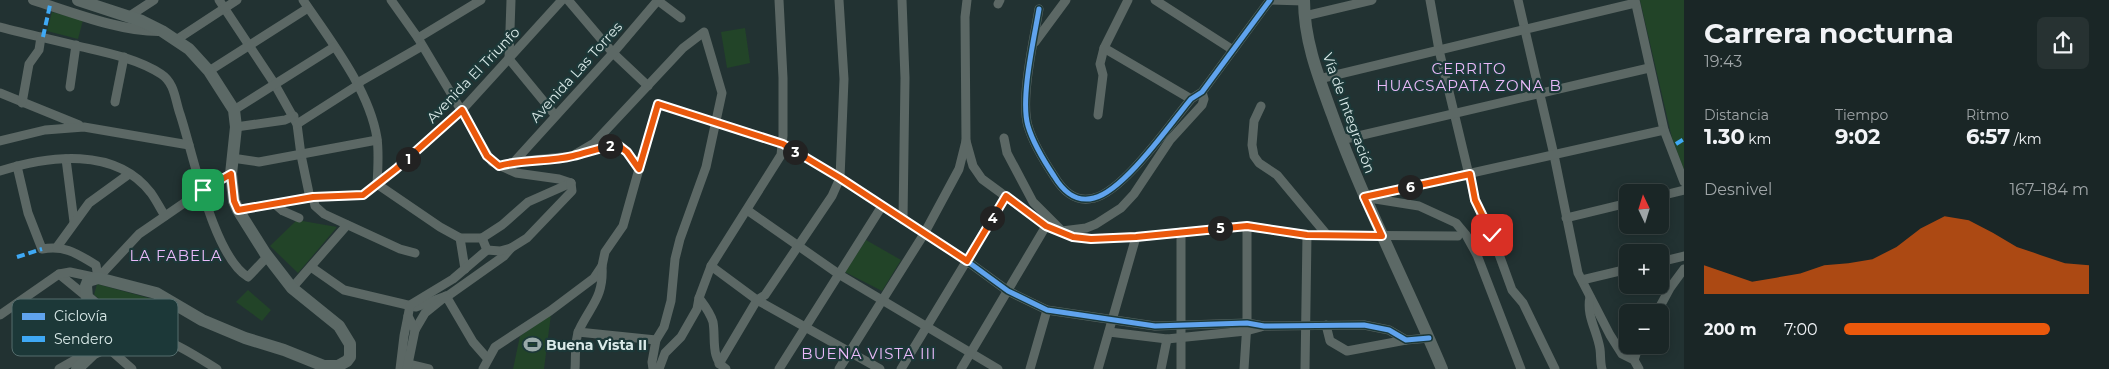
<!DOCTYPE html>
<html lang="es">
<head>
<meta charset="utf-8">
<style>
  body { margin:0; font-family:Montserrat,sans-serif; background:#273232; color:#f1f3f6; height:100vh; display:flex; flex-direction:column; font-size:19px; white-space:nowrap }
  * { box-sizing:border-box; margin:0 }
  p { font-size:16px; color:#9fa5a7 }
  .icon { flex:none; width:28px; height:28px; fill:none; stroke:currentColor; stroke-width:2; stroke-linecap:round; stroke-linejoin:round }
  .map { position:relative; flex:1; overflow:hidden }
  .details { display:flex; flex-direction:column; background:#1a2626; width:425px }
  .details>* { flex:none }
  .needle { width:32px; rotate:356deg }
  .tools { position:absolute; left:1619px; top:184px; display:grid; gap:10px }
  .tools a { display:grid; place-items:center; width:50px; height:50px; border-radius:8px; background:#1a2626; box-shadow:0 2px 12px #0003,0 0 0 1px #384343; font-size:25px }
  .pin { position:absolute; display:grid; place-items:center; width:42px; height:42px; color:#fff; margin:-21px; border-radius:10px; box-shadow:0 2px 8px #0006 }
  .km { position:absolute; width:25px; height:25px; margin:-12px; border-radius:50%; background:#222; color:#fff; font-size:14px; line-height:25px; text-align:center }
  .round { display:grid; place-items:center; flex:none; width:52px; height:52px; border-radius:8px; background:#273232 }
  .head { display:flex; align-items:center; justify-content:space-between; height:85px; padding:0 20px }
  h1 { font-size:28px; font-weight:700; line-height:38px }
  .metrics { display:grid; grid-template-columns:repeat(3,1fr); gap:8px; height:85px; padding:5px 20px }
  .metrics div { display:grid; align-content:center }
  .metrics b { font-size:21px; font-weight:700 }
  .metrics small { font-size:14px; font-weight:400 }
  .metrics p { font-size:14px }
  .chart { height:140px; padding:10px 20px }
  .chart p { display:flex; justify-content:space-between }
  .chart svg { width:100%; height:90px; margin-top:5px; fill:#ea580c; opacity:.7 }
  ul { padding:0 20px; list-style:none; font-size:16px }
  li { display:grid; grid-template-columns:80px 60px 1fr; align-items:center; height:38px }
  li i { height:12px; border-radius:6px; background:#ea580c }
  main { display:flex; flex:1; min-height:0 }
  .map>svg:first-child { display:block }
</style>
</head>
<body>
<main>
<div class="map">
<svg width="1684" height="369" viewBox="0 0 1684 369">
  <rect width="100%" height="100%" fill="#223232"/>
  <g fill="#224428">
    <path d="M1640 0H1684V170L1672 138Z"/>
    <path d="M52 12 83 20 78 39 47 31Z"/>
    <path d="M745 28 750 63 727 68 721 32Z"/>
    <path d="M297 220 337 227 298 273 270 246Z"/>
    <path d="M866 240 901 260 882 291 845 272Z"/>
    <path d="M97 284 156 300 145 323 130 321 94 295Z"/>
    <path d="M248 290 271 310 262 321 236 302Z"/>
    <path d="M551 314 544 369H513L520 336Z"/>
  </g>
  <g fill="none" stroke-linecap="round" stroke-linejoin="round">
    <g stroke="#5c6865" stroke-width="9">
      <path d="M219 0 274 83 297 124 301 155 310 198"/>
      <path d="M303 0C330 40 369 89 377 138 379 153 378 169 377 184"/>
      <path d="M391 0 418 38 492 162 516 173 559 179 571 183"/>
      <path d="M511 0 509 59 555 115"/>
      <path d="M568 0 613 53 648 86"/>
      <path d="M657 0 681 18"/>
      <path d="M902 0 905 78 903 220"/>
      <path d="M1155 0 1233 50"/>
      <path d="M1270 0 1304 1"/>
      <path d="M1430 0 1439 50 1475 200 1492 235 1512 290 1523 303 1555 369"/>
      <path d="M1518 0 1554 155 1578 273 1610 335 1622 354 1634 360 1639 369"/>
      <path d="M1635 0 1664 130 1684 182"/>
      <path d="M998 4 1000 0"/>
      <path d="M1039 9C1034 39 1020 99 1028 126 1033 143 1044 161 1054 176 1063 191 1075 203 1094 198 1124 191 1171 123 1191 99L1202 92 1270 0"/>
      <path d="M1305 16 1372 0"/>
      <path d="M128 17 154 0"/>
      <path d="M0 27C27 34 54 40 82 47 108 53 138 59 161 74 175 83 175 100 180 114 193 153 213 256 248 277L268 256"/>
      <path d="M418 38 481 0"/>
      <path d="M176 40 237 0"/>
      <path d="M1035 42 1066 0"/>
      <path d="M1104 48 1191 99"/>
      <path d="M209 71 308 8"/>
      <path d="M1319 79 1635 3"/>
      <path d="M70 87 76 45"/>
      <path d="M0 93 79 125"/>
      <path d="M115 102 124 57"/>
      <path d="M22 103 29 64 39 50 41 37"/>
      <path d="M1261 106 1254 121 1252 145 1254 156 1259 163 1277 175 1327 235"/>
      <path d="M234 110 334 47"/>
      <path d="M1098 115 1103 75 1100 64 1104 48 1128 0"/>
      <path d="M297 124 358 85 361 81 422 46"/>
      <path d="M236 127 285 120 294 116"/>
      <path d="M1004 138 1007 153 1033 202 1062 231 1086 228 1096 224 1121 208 1134 194 1170 140 1202 105 1204 99 1202 92"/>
      <path d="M1341 140 1649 68"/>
      <path d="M0 141 45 130 84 127 189 145"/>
      <path d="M966 141 973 166 982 179 1046 226 1073 237 1091 239 1136 237 1247 226 1307 235 1458 236"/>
      <path d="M572 156 594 143 683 48 704 32 722 93 706 167 680 239 675 259 671 301 664 327 656 340 652 362 653 369"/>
      <path d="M232 158 259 162 377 140"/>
      <path d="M66 159 74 222"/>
      <path d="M514 162 613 53 658 0"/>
      <path d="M17 166 28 213 42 249C65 245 76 253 96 265L98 278"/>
      <path d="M639 169 658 104 783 144 840 178 967 261 1008 291 1047 310 1155 326 1247 323 1264 326 1364 325 1389 330 1406 340 1429 338"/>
      <path d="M0 171C48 156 115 146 151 193 156 200 160 208 165 216"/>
      <path d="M377 184 440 227 460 238H482L487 250"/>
      <path d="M1660 196 1684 190"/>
      <path d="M313 197 315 206 324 214 400 249 415 253"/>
      <path d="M1364 197 1664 130"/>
      <path d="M1369 198 1419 206 1456 223 1466 235 1477 255 1521 369"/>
      <path d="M275 204 283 211 299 218"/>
      <path d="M238 210 313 197 363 195 396 169 462 110 562 0"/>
      <path d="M747 210 840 275 998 369"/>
      <path d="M1566 218 1628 203"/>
      <path d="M1181 232V369"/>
      <path d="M460 238 465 269"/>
      <path d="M482 238 502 225 528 202 571 183"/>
      <path d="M57 247 89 203 129 174"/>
      <path d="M1660 262 1684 256"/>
      <path d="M711 266 757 300 880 369"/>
      <path d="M311 267 344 290 416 307 449 295 504 256 511 248"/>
      <path d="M59 274 87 297"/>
      <path d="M98 278 139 234 203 190 231 174"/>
      <path d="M1582 280 1628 269"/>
      <path d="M292 288 347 225"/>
      <path d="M1590 297C1586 316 1597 330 1600 349 1601 356 1600 362 1602 369"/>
      <path d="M699 298 711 266 781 155 783 136V78L779 0"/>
      <path d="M1657 312 1670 288 1684 269"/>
      <path d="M0 315 59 274 70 272 98 278"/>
      <path d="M1326 325 1330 341 1347 351 1406 340"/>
      <path d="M415 330 425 313 446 296 473 342 487 358"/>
      <path d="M578 332 656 340"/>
      <path d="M1109 332 1167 339 1246 331 1261 327"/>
      <path d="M126 334C161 331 189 352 217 369"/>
      <path d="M107 347 132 369"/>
      <path d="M1634 360 1639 345"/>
      <path d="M408 364 429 369"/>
      <path d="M719 364 757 300 765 295 832 196 840 178 844 79 839 0"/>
      <path d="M59 369 82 356 92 353"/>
      <path d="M400 369 404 336 408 316"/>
      <path d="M407 369 415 330 408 316 410 305 453 279 487 250 500 251 511 248 527 238 572 191 571 183"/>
      <path d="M483 369 495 347 550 311 594 278 602 266 605 252 623 226 639 169 627 153 618 145 599 147 572 156 514 162 499 166"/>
      <path d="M575 369C576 358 574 341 579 330 591 305 604 297 602 266"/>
      <path d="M659 369 665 353 681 337 697 309 699 298C705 306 710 312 713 322 716 339 710 358 726 369"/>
      <path d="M779 369 882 206"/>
      <path d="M839 369 924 234 959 169 966 141 965 17 967 0"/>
      <path d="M901 369 1006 196"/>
      <path d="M961 369 1046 226"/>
      <path d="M1030 369 1047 310"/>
      <path d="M1098 369 1136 237"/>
      <path d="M1161 369 1167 339"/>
      <path d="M1244 369 1247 323V226"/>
      <path d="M1305 369 1307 235"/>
    </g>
    <path stroke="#5c6865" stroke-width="10" d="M33 0C71 12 122 32 161 31"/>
    <g stroke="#5c6966" stroke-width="12">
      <path d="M1304 0C1304 40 1318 76 1332 114 1363 201 1406 283 1442 369"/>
      <path d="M77 369 94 353 107 347 126 334 120 325 87 297 86 286 88 281 98 278 156 293 202 320 245 338 284 350 324 366H338L347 361 350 357V344L339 326 292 288 265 253 238 210 234 201 231 174 236 127 234 110 209 71 189 49 162 31 142 21 78 0"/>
    </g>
    <g stroke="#3fa9f5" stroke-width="4" stroke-dasharray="8 4" stroke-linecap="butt">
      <path d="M43 37 50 5"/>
      <path d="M1676 144 1684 139"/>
      <path d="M17 257 42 249"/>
    </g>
    <defs>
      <g id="cycleway">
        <path d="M1039 9C1034 39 1020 99 1028 126 1033 143 1044 161 1054 176 1063 191 1075 203 1094 198 1124 191 1171 123 1191 99L1202 92 1270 0"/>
        <path d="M639 169 658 104 783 144 840 178 967 261 1008 291 1047 310 1155 326 1247 323 1264 326 1364 325 1389 330 1406 340 1429 338"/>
      </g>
    </defs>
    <use href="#cycleway" stroke="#1c3838" stroke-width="8"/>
    <use href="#cycleway" stroke="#60a3ed" stroke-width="5"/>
  </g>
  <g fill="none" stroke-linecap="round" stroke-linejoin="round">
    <defs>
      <path id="route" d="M203 190 231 174 234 201 238 210 313 197 363 195 396 169 462 110 487 156 499 166C523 159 549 162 573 156 589 152 602 147 618 145L627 152 639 169 658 104 783 144 840 178 967 261 1006 196 1046 226 1073 237 1091 239 1136 237 1247 226 1307 235 1382 236 1364 197 1470 174 1475 200 1492 235"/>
    </defs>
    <use href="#route" stroke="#fff" stroke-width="10"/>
    <use href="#route" stroke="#ea580c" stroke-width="6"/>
  </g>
  <defs>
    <symbol id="stadium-bare" viewBox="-9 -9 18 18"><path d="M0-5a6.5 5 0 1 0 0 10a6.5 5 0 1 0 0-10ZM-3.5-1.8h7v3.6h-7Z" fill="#9aaaa9" stroke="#1c3838" stroke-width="2.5" paint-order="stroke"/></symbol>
  </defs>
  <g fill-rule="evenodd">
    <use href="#stadium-bare" x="520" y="332" width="25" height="25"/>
  </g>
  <g text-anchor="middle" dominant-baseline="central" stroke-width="4.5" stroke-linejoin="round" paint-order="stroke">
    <g font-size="14" fill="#daeae9" stroke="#1c3838">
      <text transform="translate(576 72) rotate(-48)">Avenida Las Torres</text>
      <text transform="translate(473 75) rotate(-46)">Avenida El Triunfo</text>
      <text transform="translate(1349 113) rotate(70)">Vía de Integración</text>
    </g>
    <g font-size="14" font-weight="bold" fill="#daeae9" stroke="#1c3838" text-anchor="start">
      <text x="546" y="345">Buena Vista II</text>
    </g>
    <g font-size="15" letter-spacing="1" fill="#eabafa" stroke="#1c3838">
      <text x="1469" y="68">CERRITO<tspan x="1469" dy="17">HUACSAPATA ZONA B</tspan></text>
      <text x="176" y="255">LA FABELA</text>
      <text x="869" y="353">BUENA VISTA III</text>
    </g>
  </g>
  <rect x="12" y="299" width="166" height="57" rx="8" fill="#1c3838" stroke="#556d6d" stroke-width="1"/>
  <rect x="22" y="313" width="23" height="7" fill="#60a3ed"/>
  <rect x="22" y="336" width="23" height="6" fill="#3fa9f5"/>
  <g font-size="14" fill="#daeae9">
    <text x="54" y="321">Ciclovía</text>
    <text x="54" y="344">Sendero</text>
  </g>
</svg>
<div class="tools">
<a><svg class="needle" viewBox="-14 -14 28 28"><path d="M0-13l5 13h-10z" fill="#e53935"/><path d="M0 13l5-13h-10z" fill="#9fa5a7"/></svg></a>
<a>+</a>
<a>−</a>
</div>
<div class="pin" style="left:203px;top:190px;background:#1e9e55"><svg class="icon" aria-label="arrive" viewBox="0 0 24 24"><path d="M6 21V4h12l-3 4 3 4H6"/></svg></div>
<div class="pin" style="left:1492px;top:235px;background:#d93025"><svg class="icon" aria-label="check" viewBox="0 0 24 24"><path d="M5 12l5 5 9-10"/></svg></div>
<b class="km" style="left:408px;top:159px">1</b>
<b class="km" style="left:610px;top:146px">2</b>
<b class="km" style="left:795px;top:152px">3</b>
<b class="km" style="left:992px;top:218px">4</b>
<b class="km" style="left:1220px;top:228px">5</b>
<b class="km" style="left:1410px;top:187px">6</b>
</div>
<section class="details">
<div class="head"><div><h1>Carrera nocturna</h1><p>19:43</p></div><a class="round"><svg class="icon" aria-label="share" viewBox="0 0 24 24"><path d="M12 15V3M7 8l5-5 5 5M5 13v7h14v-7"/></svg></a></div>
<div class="metrics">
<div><p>Distancia</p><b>1.30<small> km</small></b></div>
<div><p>Tiempo</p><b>9:02</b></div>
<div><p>Ritmo</p><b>6:57<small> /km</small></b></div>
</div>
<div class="chart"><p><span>Desnivel</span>167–184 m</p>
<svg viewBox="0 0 160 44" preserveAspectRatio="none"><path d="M0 44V30L10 34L20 38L30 36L40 34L50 30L60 29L70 27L80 21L90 12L100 6L110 8L120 14L130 21L140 25L150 29L160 30V44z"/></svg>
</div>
<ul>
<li><b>200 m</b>7:00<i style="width:84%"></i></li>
</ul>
</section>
</main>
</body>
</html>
